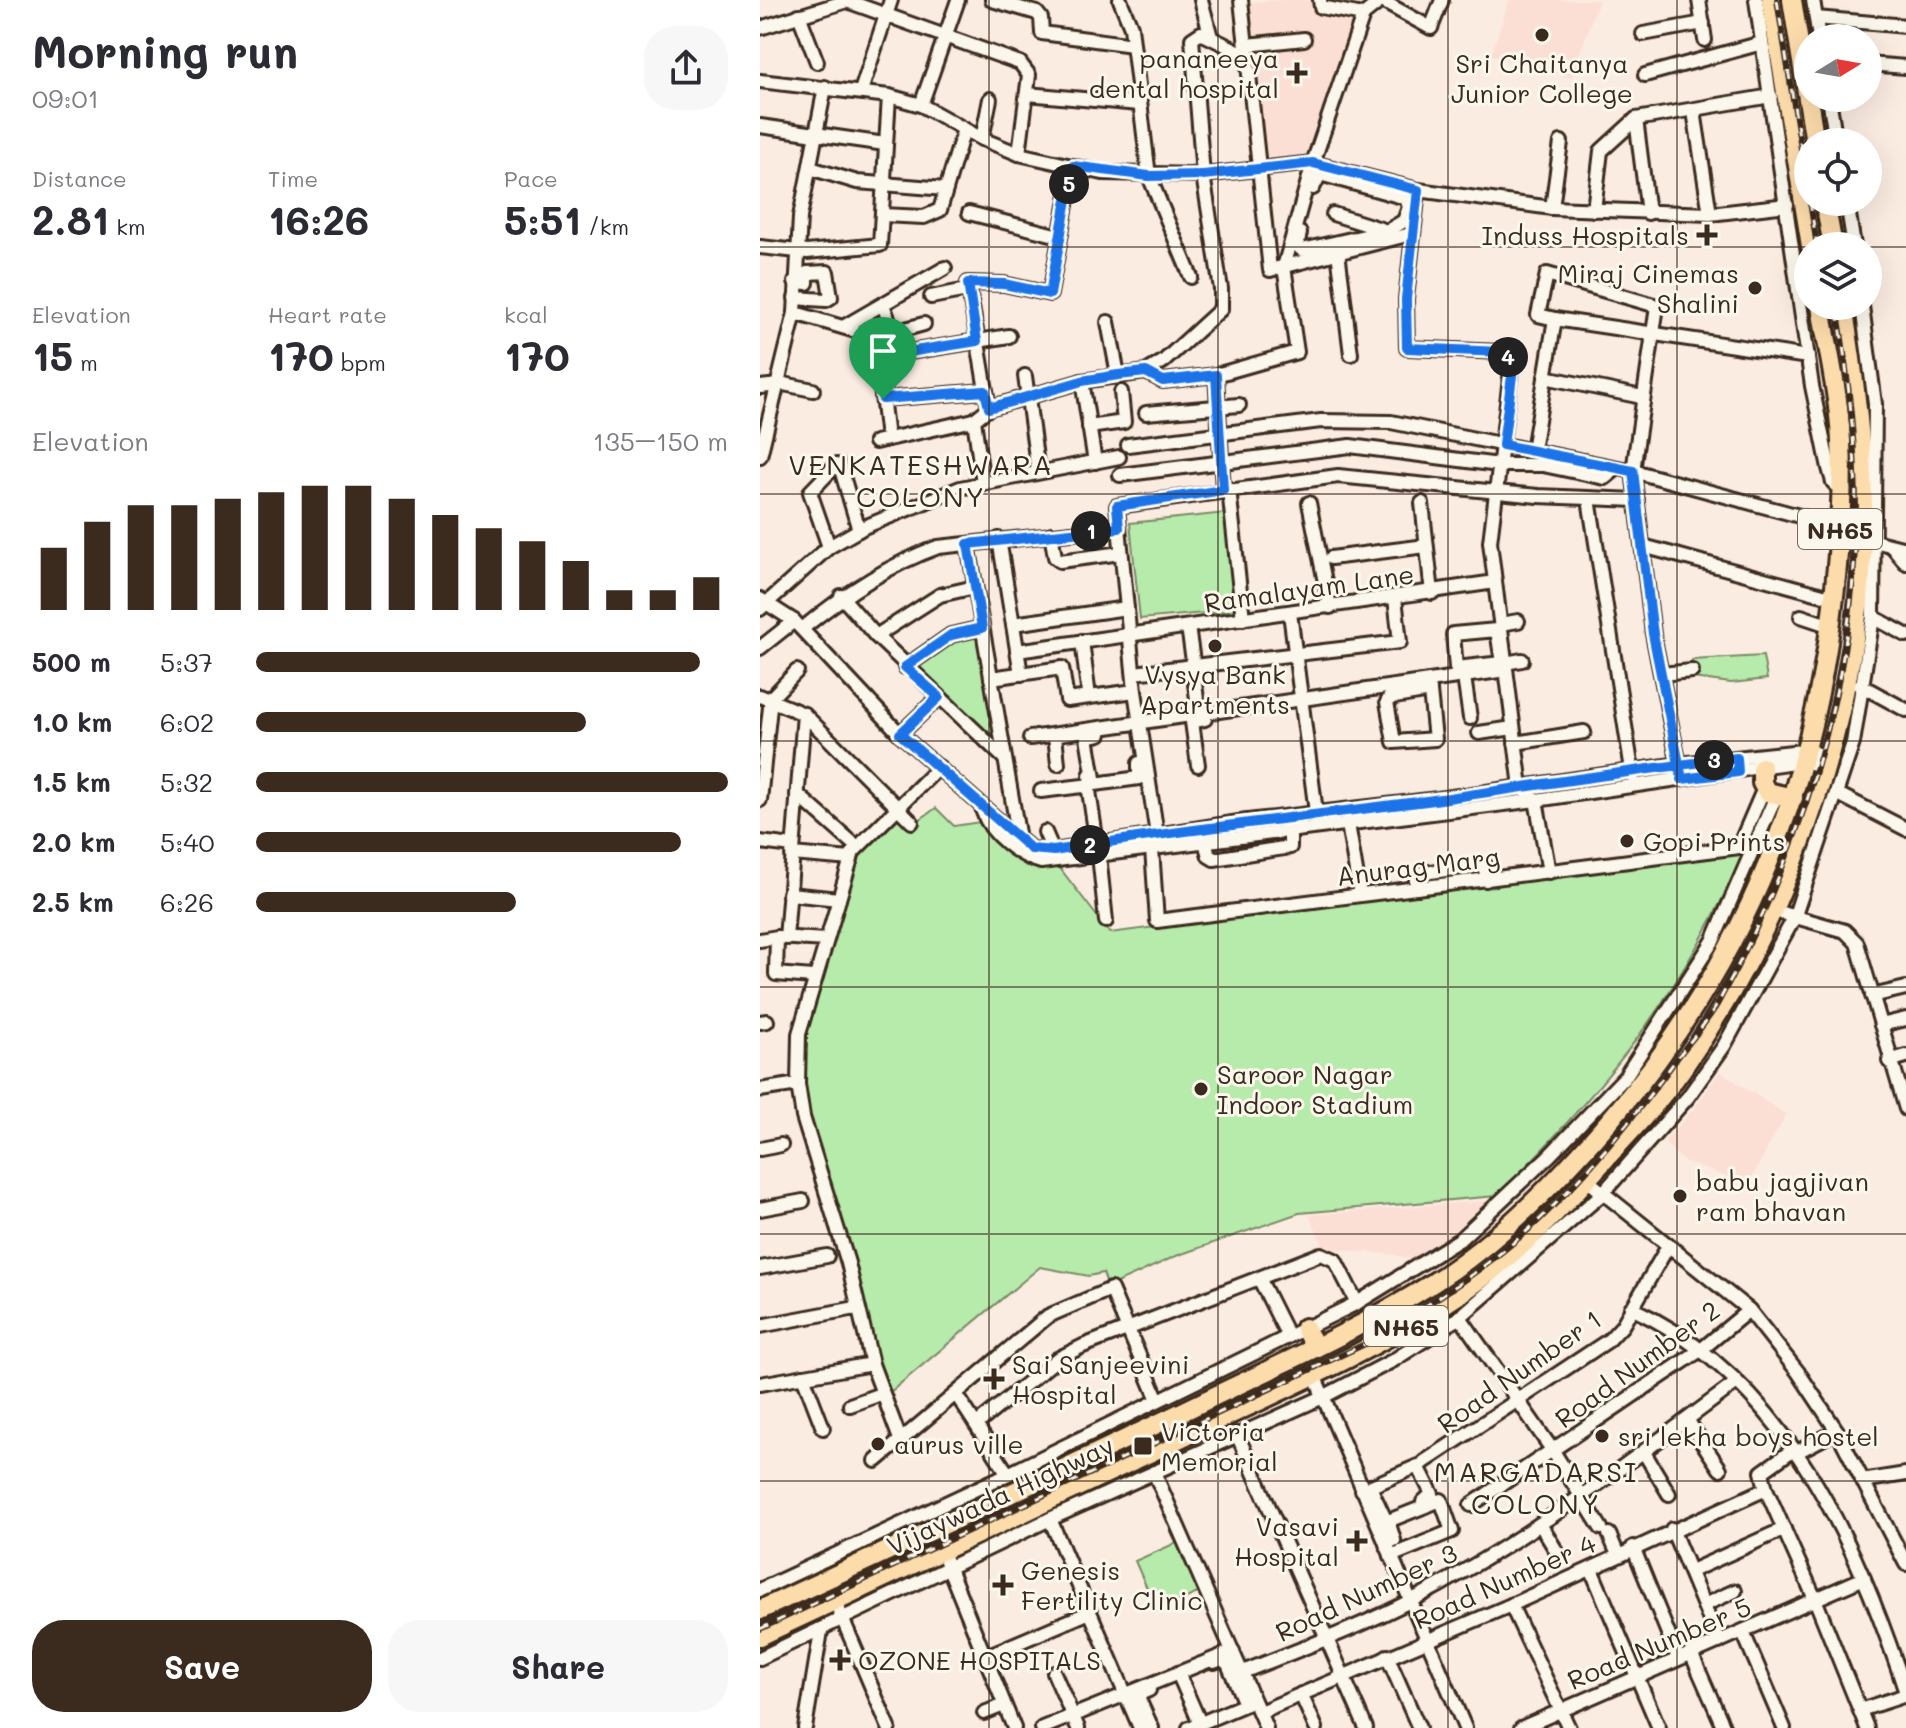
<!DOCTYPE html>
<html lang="en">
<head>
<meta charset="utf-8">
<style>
  body { margin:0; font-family:Mali,sans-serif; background:#f7f7f7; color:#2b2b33; height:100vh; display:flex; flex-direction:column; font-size:30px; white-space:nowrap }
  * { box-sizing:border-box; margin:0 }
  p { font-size:26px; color:#7c7c81 }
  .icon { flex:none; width:44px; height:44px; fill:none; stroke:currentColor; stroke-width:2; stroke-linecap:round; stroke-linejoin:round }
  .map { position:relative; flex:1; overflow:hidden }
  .drawer { display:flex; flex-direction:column; background:#fff; width:760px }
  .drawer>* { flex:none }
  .needle { width:52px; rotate:79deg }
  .fabs { position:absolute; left:1034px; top:24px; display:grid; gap:16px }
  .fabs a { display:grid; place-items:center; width:88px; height:88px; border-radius:50%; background:#fff; box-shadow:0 8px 32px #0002; font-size:40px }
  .pin { position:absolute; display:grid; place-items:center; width:68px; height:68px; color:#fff; margin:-82px -34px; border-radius:50% 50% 50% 0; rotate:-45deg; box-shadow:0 0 8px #0007 }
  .pin .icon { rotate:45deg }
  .km { position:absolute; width:40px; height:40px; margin:-20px; border-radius:50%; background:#222; color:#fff; font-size:22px; line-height:40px; text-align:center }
  .round { display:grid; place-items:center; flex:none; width:84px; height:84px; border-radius:32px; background:#f7f7f7 }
  .summary { display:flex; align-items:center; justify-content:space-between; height:136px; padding:0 32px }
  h1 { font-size:44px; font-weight:700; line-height:60px }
  .stats { display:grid; grid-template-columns:repeat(3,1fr); gap:12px; height:136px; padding:8px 32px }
  .stats div { display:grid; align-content:center }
  .stats b { font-size:40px; font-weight:700 }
  .stats small { font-size:22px; font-weight:400 }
  .stats p { font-size:22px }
  .chart { height:224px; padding:16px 32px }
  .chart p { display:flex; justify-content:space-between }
  .chart svg { width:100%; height:144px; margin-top:8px; stroke:#3b2a1e; stroke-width:6 }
  .cta { display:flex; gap:16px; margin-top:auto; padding:16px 32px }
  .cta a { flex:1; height:92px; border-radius:32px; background:#3b2a1e; color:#fff; font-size:32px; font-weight:700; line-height:92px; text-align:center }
  .cta a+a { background:#f7f7f7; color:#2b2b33 }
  ul { padding:0 32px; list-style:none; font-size:26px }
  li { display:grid; grid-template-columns:128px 96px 1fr; align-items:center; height:60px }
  li i { height:20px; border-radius:10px; background:#3b2a1e }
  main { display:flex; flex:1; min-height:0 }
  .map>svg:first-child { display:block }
</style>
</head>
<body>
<main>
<section class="drawer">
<div class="summary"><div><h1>Morning run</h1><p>09:01</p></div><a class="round"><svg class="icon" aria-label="share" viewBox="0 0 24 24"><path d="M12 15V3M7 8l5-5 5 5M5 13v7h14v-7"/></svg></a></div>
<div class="stats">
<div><p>Distance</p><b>2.81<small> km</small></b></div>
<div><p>Time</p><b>16:26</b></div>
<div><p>Pace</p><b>5:51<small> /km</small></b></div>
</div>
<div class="stats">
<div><p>Elevation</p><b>15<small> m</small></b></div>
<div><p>Heart rate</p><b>170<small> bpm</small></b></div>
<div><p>kcal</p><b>170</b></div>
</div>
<div class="chart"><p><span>Elevation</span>135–150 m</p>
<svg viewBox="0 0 160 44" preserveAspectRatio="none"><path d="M5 44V25M15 44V17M25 44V12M35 44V12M45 44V10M55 44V8M65 44V6M75 44V6M85 44V10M95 44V15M105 44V19M115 44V23M125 44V29M135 44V38M145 44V38M155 44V34"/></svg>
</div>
<ul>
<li><b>500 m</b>5:37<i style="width:94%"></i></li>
<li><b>1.0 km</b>6:02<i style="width:70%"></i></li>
<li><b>1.5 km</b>5:32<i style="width:100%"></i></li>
<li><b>2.0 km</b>5:40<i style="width:90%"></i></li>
<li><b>2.5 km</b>6:26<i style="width:55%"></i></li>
</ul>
<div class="cta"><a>Save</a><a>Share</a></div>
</section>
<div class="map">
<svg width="1146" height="1728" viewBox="0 0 1146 1728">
  <rect width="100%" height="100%" fill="#fbece2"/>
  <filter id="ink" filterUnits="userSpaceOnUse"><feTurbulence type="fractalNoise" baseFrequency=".0125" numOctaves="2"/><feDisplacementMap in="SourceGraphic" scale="16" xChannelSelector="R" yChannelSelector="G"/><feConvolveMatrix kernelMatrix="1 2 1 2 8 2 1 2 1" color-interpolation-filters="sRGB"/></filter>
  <g filter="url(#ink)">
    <g fill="#fbdfd5">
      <path d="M520 0H553L556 12 597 18 549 157 507 161 486 3Z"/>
      <path d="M749 0H839L811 78 731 55Z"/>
      <path d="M960 1071 1026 1115 988 1185 923 1161 904 1142 936 1106Z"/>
      <path d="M736 1200 697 1235 655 1261 635 1255 564 1248 549 1215Z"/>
    </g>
    <g fill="#b7ebac" stroke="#798a65" stroke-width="2">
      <path d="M466 513 476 610 380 619 370 523Z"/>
      <path d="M219 634 237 743 152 667 193 639Z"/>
      <path d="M1003 656 1007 679 971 683 933 678 932 660Z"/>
      <path d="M176 808 194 826 220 822 266 866 299 867 350 933 985 850C922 995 847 1086 737 1196L539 1213 416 1256 348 1287 343 1273 329 1276 280 1267 129 1393 117 1365 43 1104 41 1035 94 859 102 847 139 818 149 827Z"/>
      <path d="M418 1542 440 1592 397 1611 375 1561Z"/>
    </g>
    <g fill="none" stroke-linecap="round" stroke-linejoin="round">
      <defs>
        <g id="minor">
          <path d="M232 0 277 13 281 18 282 33 373 45"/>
          <path d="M360 0 371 27 389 176 431 277"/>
          <path d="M441 0 451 37"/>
          <path d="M481 0 510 270 651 234"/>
          <path d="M560 0 561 7 603 15"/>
          <path d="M939 0 945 40"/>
          <path d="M996 0 1052 386 1069 468 1073 482 1082 492"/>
          <path d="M1053 0 1059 38"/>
          <path d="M622 1 671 28 682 0"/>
          <path d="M39 15 57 62"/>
          <path d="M1056 18 1146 26"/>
          <path d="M0 28 87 1 260 63 269 75 259 154"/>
          <path d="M883 34 943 23"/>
          <path d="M487 45 544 39"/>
          <path d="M1108 64 1146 67"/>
          <path d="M885 75 1002 43"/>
          <path d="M0 81 129 96 161 105 222 139 259 154 343 173 443 175 553 163 658 190 792 208 950 214 1027 205"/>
          <path d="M101 91 131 0"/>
          <path d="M267 94 379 104"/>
          <path d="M1069 98 1076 142"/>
          <path d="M161 105 198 0"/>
          <path d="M934 111 950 214"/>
          <path d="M876 119 888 213"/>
          <path d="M0 126 125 144"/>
          <path d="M222 139 230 99"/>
          <path d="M50 168 97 182 186 189"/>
          <path d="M553 188 560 174 646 198 649 207 644 221"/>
          <path d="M658 190 646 299 647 348 742 352 752 362 730 542 761 787 776 800 789 872"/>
          <path d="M1087 202 1094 246"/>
          <path d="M792 208 801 142"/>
          <path d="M834 210 841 151 876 119 1011 96"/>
          <path d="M209 213 299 236"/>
          <path d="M573 214 624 230"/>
          <path d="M122 215 164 217 180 210 204 129"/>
          <path d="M540 233 537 245 542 250 627 231 644 221 653 223"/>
          <path d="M0 247 47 252 120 245 129 96"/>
          <path d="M578 252 591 354"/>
          <path d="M171 297 207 290"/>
          <path d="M35 298 66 300 71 297 67 272 47 273V283L35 282"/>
          <path d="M125 310 133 333"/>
          <path d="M35 313 116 337 164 324"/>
          <path d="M795 319 1048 357"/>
          <path d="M348 322 358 375"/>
          <path d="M85 326 185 268"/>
          <path d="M117 352 126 430"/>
          <path d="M118 357 249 336"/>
          <path d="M386 372 403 381 456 375 537 352 524 267 553 163 603 15 622 0"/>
          <path d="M456 375 463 490"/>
          <path d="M265 376 278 472"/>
          <path d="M785 377 882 397"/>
          <path d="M322 381 335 462"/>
          <path d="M19 383 53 390"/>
          <path d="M0 387 19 385"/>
          <path d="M123 399 225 391"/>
          <path d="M229 408 208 283 244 284 290 294 313 166"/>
          <path d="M386 413 479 405"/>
          <path d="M214 420 223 483"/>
          <path d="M329 427 364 422 361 392"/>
          <path d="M115 442 214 420 229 408 322 381 386 372 404 361 461 309V289L443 175 432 39 441 33 478 51H487"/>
          <path d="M368 445 561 421 631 422 873 471 1080 527"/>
          <path d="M773 450 795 319 778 315 787 274 897 306 873 471 893 634 920 770"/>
          <path d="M0 456 35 313 40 217 65 87"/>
          <path d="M360 475 590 446 739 465H783L845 478 857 468"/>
          <path d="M469 489 483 619"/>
          <path d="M829 499 873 776"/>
          <path d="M877 500 778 496 578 476 357 506 375 691 397 835 392 849 397 921 995 845"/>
          <path d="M549 503 570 607"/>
          <path d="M662 503 672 593"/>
          <path d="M291 534 295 557 300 561 361 553"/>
          <path d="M239 539 261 674"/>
          <path d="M1110 540 1146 549"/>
          <path d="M208 544 259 839"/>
          <path d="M883 546 1074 598"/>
          <path d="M1132 546 1146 563"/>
          <path d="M69 547 50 492 76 465 80 466 99 530"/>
          <path d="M571 558 666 546"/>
          <path d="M81 596 116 636 180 595 215 587"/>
          <path d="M0 599 34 621 140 734 271 849 294 851 479 822 678 799 919 764 1042 751 1070 756"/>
          <path d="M0 609 69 547 104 527 200 488 359 457"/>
          <path d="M530 613 556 812"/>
          <path d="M1041 616 1071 626"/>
          <path d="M1113 617 1146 635"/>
          <path d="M253 624 367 608"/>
          <path d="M741 624 758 621"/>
          <path d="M428 627 433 661"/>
          <path d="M42 629C83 595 128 565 178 547L359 528"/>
          <path d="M737 630 742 663 696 668 693 634Z"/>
          <path d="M116 636 244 758"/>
          <path d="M322 641 329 697"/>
          <path d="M0 648 34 621"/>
          <path d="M257 651 735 582"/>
          <path d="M745 663 762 660"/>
          <path d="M145 667 191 635 222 628"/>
          <path d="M374 673 640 642 635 598"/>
          <path d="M901 674 932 671"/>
          <path d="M434 676 439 715"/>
          <path d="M704 677 710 718"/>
          <path d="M231 678 302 668 307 700 375 691"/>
          <path d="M1100 685 1146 710"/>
          <path d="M0 696 44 714 152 822"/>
          <path d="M629 698 670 691"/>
          <path d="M627 702 634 742 675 739 669 682"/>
          <path d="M719 733 753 728"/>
          <path d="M140 734 179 697"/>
          <path d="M340 734 327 737 335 784 379 778V763"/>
          <path d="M295 735 298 764"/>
          <path d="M270 738 746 670"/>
          <path d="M755 743 824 732"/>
          <path d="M438 765 432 722 445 719"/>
          <path d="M281 791 331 785 330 775"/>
          <path d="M329 791 337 844"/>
          <path d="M37 794 97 847"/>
          <path d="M1078 794 1146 829"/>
          <path d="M0 800 11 698 37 671"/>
          <path d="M223 812C231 835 259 856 281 862L776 800 1041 761 1066 766"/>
          <path d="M588 824 600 895"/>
          <path d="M285 832 294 853"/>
          <path d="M0 842 33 846"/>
          <path d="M445 842 449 856 454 859 530 847V823"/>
          <path d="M979 846 1004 788"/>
          <path d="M32 854 91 859"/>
          <path d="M339 855 346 921"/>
          <path d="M657 888 655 874 725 865 726 880"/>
          <path d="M29 894 79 899"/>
          <path d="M1011 910 1085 931 1097 943 1146 1109"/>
          <path d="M17 937 16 974 53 977"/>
          <path d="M26 938 44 714"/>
          <path d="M0 940 17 937 66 940"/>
          <path d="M1112 996 1146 988"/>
          <path d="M0 1022 7 1021"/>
          <path d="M1121 1025 1146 1019"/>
          <path d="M1129 1061 1146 1056"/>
          <path d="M0 1090 38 1084"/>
          <path d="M0 1149 21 1145"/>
          <path d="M827 1180 989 1310 1038 1372 1077 1431 1146 1564"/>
          <path d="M0 1209 43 1201"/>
          <path d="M0 1268 67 1256"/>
          <path d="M500 1280 528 1336"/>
          <path d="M871 1308C1024 1378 1097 1541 1146 1693"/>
          <path d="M700 1317 793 1451 841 1528"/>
          <path d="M0 1326 96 1308"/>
          <path d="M554 1375 705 1728"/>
          <path d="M43 1376 63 1428"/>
          <path d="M0 1384 112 1364"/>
          <path d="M196 1394 248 1474"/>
          <path d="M90 1405 121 1394"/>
          <path d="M928 1421 960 1469"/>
          <path d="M218 1423 297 1359 323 1346 561 1254 575 1260 597 1303"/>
          <path d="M477 1434 606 1728"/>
          <path d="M141 1442 112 1364 88 1263 43 1117 38 1084 39 1034 93 852 179 767"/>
          <path d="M1034 1449 1002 1472 1006 1489 1055 1599 1107 1728"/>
          <path d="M1039 1451 1077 1431"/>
          <path d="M885 1454 909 1494"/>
          <path d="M116 1461 288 1316 351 1289 398 1400"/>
          <path d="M664 1462 849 1340 862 1326 907 1248"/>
          <path d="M394 1472 506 1728"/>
          <path d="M1102 1481 1146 1474"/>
          <path d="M610 1487 625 1519"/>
          <path d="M602 1490 658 1466 672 1494 663 1502"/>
          <path d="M711 1505 942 1349 989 1310"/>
          <path d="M290 1519 380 1728"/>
          <path d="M780 1524 797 1552"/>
          <path d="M912 1529 959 1642"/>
          <path d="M849 1534 858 1555"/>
          <path d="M626 1544 634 1540 628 1521 681 1500 692 1531 631 1556"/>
          <path d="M873 1547 918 1658"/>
          <path d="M186 1561 254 1728"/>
          <path d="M831 1569 899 1728"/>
          <path d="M931 1571 1024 1529"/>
          <path d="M0 1590 248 1474 597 1303 699 1240 789 1156 865 1077 953 941 1016 796"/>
          <path d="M75 1601 129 1728"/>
          <path d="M751 1605 809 1728"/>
          <path d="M944 1605 975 1591"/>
          <path d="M983 1632 1024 1728"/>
          <path d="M931 1653 964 1728"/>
          <path d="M627 1656 659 1728"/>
          <path d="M224 1657 330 1612"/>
          <path d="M0 1658 290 1519 563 1397 634 1360 700 1317 842 1194 928 1097 964 1046 1034 918 1093 743 1113 617 1115 404 1102 306"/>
          <path d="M454 1662 462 1659 468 1664 485 1704"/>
          <path d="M483 1672C540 1649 598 1628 652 1600 769 1539 873 1460 977 1382"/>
          <path d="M294 1673 318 1728"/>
          <path d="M418 1673 440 1723"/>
          <path d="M389 1690 377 1695 392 1728"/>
          <path d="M541 1694 556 1728"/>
          <path d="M1100 1710 1146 1695"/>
          <path d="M500 1712 751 1605 1006 1489"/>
          <path d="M224 1713 244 1705"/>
          <path d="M45 1728 61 1631"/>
          <path d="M282 1728 473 1651"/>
          <path d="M429 1728 491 1702"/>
          <path d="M761 1728 1104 1578"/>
        </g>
        <g id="highway">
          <path d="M1011 0 1051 246"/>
          <path d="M1032 0 1055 142"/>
          <path d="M1065 202 1073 246"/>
          <path d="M1002 767V783L1007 792 1033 798"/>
          <path d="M545 1328 556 1347"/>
          <path d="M0 1610C153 1539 306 1469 457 1395 530 1360 605 1326 673 1283 741 1240 799 1179 851 1119 989 957 1059 777 1077 566 1081 520 1084 473 1080 426 1077 386 1067 346 1061 306"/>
          <path d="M0 1636C144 1568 288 1502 431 1433 517 1392 606 1354 686 1303 748 1264 800 1210 848 1156 874 1128 900 1100 922 1069 1033 912 1106 698 1103 505 1102 438 1094 372 1083 306"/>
        </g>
      </defs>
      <use href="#minor" stroke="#3b2a1e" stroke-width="18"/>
      <use href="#highway" stroke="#3b2a1e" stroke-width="24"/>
      <use href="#minor" stroke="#fbf7ec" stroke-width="12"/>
      <use href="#highway" stroke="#fddcac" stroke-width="18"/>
      <defs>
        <g id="rail">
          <path d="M1017 0 1048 192"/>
          <path d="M1050 202 1057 246"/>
          <path d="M0 1629 605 1344C666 1306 727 1269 779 1220 831 1170 876 1115 918 1057 931 1040 947 1022 958 1003 1040 854 1095 685 1096 513 1096 444 1088 374 1077 306"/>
        </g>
      </defs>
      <use href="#rail" stroke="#3b2a1e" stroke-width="6"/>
      <use href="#rail" stroke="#fbf7ec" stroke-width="3" stroke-dasharray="9" stroke-linecap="butt"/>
    </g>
  </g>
  <g fill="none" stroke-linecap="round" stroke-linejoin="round" filter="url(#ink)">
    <defs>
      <path id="route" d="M123 399 225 391 229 408 322 381 358 375 386 372 403 381 456 375 463 490 357 506 359 528 208 544 222 628 191 635 145 667 179 697 140 734 271 849 294 851C422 829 552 816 681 799 779 785 878 769 977 758L978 772 922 779 893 634 873 471 743 445 753 368 750 358 742 352 647 348 646 299 658 190 553 163 443 175 389 176 313 166 290 294 244 284 208 283 217 341 118 357 123 399"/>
    </defs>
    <use href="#route" stroke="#fff" stroke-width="16"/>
    <use href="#route" stroke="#1a73e8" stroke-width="10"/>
  </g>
  <path fill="none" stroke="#3b2a1e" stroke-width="2" stroke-opacity="0.55" d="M229 0V1728M458 0V1728M688 0V1728M917 0V1728M0 247H1048M1108 247H1146M0 494H1146M0 741H1146M0 987H1146M0 1234H1146M0 1481H1146"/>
  <g fill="#3b2a1e" stroke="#fbf7ec" stroke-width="3">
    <circle cx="782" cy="35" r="8"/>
    <path d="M533 61h8v8h8v8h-8v8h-8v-8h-8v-8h8z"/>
    <path d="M943 223h8v8h8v8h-8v8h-8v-8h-8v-8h8z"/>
    <circle cx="995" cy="288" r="8"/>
    <circle cx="455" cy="646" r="8"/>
    <circle cx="867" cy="841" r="8"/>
    <circle cx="441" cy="1089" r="8"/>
    <circle cx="920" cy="1196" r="8"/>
    <path d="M230 1367h8v8h8v8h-8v8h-8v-8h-8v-8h8z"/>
    <circle cx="842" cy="1436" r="8"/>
    <circle cx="118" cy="1444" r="8"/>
    <rect x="373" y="1436" width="20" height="20" rx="4"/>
    <path d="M593 1529h8v8h8v8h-8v8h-8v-8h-8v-8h8z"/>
    <path d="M239 1573h8v8h8v8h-8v8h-8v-8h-8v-8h8z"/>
    <path d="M76 1648h8v8h8v8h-8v8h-8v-8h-8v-8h8z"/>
  </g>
  <g text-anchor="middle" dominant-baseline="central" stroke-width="6" stroke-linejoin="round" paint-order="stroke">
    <g fill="#fbf7ec" stroke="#75685c" stroke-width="2">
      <rect x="1038" y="509" width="84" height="40" rx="6"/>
      <rect x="604" y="1306" width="84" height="40" rx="6"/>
    </g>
    <g font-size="24" font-weight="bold" fill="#3b2a1e">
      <text x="1080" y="529">NH65</text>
      <text x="646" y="1326">NH65</text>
    </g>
    <g font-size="26" fill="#3b2a1e" stroke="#fbf7ec" text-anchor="start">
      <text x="519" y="58" text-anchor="end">pananeeya<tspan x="519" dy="30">dental hospital</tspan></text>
      <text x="782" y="63" text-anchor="middle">Sri Chaitanya<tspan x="782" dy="30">Junior College</tspan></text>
      <text x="929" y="235" text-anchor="end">Induss Hospitals</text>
      <text x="979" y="273" text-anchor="end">Miraj Cinemas<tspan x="979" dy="30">Shalini</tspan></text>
      <text x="455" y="674" text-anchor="middle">Vysya Bank<tspan x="455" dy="30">Apartments</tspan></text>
      <text x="883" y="841">Gopi Prints</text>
      <text x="457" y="1074">Saroor Nagar<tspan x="457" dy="30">Indoor Stadium</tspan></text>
      <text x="936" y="1181">babu jagjivan<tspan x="936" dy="30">ram bhavan</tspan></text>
      <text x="252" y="1364">Sai Sanjeevini<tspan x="252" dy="30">Hospital</tspan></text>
      <text x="401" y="1431">Victoria<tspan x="401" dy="30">Memorial</tspan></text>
      <text x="858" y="1436">sri lekha boys hostel</text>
      <text x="134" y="1444">aurus ville</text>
      <text x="579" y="1526" text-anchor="end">Vasavi<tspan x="579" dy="30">Hospital</tspan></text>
      <text x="261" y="1570">Genesis<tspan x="261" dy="30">Fertility Clinic</tspan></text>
      <text x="98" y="1660">OZONE HOSPITALS</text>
    </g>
    <g font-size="26" fill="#3b2a1e" stroke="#fbf7ec">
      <text transform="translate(549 588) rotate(-8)">Ramalayam Lane</text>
      <text transform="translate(658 866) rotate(-7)">Anurag Marg</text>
      <text transform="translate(877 1364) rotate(-36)">Road Number 2</text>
      <text transform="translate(759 1371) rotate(-35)">Road Number 1</text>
      <text transform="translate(240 1495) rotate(-25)">Vijaywada Highway</text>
      <text transform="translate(744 1581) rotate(-24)">Road Number 4</text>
      <text transform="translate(606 1592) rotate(-25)">Road Number 3</text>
      <text transform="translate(899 1643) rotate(-23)">Road Number 5</text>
    </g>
    <g font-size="28" letter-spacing="2" fill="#3b2a1e" stroke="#fbf7ec">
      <text x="161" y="464">VENKATESHWARA<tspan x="161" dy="32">COLONY</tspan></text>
      <text x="776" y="1471">MARGADARSI<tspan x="776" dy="32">COLONY</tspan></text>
    </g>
  </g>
</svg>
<div class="fabs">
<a><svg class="needle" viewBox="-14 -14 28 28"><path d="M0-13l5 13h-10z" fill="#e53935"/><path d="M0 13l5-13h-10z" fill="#7c7c81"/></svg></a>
<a><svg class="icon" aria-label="locate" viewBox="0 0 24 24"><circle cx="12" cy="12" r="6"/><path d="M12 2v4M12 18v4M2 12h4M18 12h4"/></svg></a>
<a><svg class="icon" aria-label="layers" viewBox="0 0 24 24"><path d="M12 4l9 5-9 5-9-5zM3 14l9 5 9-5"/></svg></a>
</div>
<div class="pin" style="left:123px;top:399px;background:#1e9e55"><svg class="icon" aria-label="arrive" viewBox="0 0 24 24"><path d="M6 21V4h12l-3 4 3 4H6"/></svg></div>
<b class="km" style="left:331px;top:531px">1</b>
<b class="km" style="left:330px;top:845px">2</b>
<b class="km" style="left:954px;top:760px">3</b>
<b class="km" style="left:748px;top:357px">4</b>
<b class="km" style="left:309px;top:184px">5</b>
</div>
</main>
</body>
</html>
